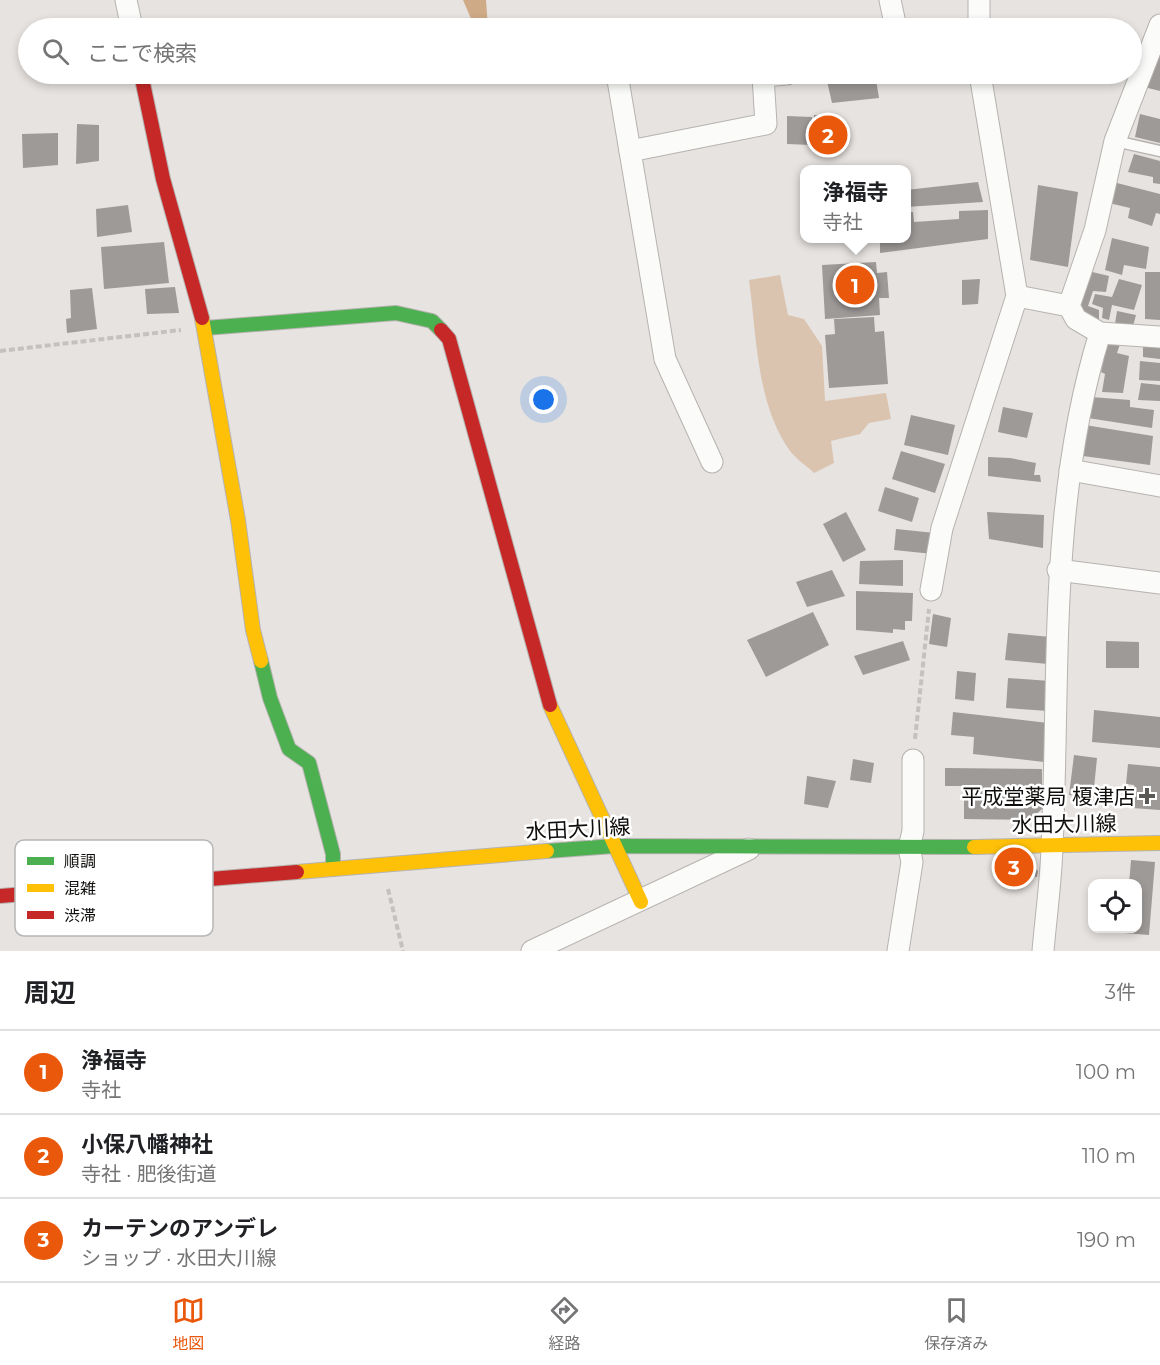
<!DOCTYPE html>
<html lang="ja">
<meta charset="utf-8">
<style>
body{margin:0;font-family:Montserrat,"Noto Sans JP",sans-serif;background:#f6f6f6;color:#202124}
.controls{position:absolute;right:18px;bottom:18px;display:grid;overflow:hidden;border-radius:12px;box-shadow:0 3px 9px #0003}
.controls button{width:54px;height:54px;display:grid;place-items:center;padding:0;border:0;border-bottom:2px solid #e0e0e0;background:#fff;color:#202124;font:30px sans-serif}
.you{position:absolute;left:544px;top:400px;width:21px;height:21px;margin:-15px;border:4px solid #fff;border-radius:50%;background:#1a73e8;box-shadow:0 0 0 9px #1a73e833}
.badge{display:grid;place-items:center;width:39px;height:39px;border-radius:50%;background:#ea580c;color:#fff;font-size:20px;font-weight:700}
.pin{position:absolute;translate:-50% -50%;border:3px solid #fff;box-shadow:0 2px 6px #0006}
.popup{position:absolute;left:800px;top:165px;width:111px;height:78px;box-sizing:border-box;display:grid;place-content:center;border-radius:12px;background:#fff;filter:drop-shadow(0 2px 4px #0005);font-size:20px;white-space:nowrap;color:#757577}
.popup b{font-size:22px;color:#202124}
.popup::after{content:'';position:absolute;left:50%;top:100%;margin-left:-12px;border:12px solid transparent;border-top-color:#fff}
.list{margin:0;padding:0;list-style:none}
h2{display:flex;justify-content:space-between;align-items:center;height:78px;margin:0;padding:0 24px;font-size:26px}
h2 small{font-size:20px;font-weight:400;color:#757577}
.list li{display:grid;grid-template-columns:39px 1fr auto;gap:18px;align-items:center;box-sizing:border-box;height:84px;padding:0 24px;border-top:2px solid #e0e0e0}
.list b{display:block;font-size:22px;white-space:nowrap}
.list p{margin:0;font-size:20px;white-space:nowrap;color:#757577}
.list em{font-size:20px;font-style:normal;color:#757577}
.icon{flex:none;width:33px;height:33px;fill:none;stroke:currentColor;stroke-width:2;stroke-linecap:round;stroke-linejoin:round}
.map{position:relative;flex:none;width:1160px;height:951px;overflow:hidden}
.search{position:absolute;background:#fff;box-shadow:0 3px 9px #0003;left:18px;right:18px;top:18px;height:66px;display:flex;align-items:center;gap:15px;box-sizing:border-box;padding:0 21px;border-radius:33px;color:#757577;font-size:22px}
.sheet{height:330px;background:#fff}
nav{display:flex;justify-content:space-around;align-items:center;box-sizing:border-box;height:84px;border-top:2px solid #e0e0e0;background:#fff;font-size:16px;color:#757577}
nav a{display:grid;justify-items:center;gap:3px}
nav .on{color:#ea580c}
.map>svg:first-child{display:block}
.green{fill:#dac4b0}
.water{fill:#cfaa86}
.building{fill:#9d9a98}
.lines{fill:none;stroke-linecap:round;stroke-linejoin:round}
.lane-casing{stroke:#b6b3b0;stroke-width:13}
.street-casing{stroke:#b6b3b0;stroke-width:23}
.fast-casing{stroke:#b6b3b0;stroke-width:16}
.slow-casing{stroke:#b6b3b0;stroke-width:16}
.jam-casing{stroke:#b6b3b0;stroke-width:16}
.path{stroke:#c4c2c1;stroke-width:4;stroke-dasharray:6 3;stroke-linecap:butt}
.lane{stroke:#fbfbfa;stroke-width:10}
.street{stroke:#fbfbfa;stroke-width:21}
.fast{stroke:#4caf50;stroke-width:14}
.slow{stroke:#ffc107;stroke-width:14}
.jam{stroke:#c62828;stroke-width:14}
.poi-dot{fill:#5b5956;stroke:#fff;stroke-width:2}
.labels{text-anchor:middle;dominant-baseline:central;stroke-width:5;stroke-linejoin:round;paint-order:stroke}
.poi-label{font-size:21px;fill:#100e0c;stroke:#fff;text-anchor:end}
.street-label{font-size:21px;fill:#100e0c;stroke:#fff}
.key{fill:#fff;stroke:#b7b7b6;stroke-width:1.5}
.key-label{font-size:16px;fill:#100e0c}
</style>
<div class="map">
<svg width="1160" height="951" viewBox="0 0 1160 951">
<rect width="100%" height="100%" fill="#e7e3e0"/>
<path class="green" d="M780,275L788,315L804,319L822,346L825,401L886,393L891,419L869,423L860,434L831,441L834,463L814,473C807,466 796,459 790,451C756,403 757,337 749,280Z"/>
<polygon class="water" points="463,0 486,0 488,28 475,28"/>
<g class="building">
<polygon points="1160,53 1160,91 1144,87"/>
<polygon points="875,74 879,98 832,103 827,81"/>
<polygon points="1140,114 1160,119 1160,143 1135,137"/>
<polygon points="814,115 839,116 839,122 844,122 843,140 838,140 838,148 813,147"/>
<polygon points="787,116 812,117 811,145 787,144"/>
<polygon points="77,124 99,125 99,161 76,164"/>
<polygon points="58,133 58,165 23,168 22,134"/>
<polygon points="1134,154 1160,161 1160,184 1153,183 1153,177 1128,172"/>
<polygon points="978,182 983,202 906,207 906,190"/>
<polygon points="1117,183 1160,194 1160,214 1156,213 1152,226 1128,218 1130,208 1109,203"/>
<polygon points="1038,185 1078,192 1068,267 1030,260"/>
<polygon points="128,205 132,232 97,237 96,209"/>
<polygon points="988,210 988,239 880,253 880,238 906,238 906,212 913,212 914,222 959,219 959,211"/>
<polygon points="1112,238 1149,247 1146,269 1124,265 1122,275 1105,270"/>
<polygon points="164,242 169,283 104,289 101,247"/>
<polygon points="876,262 877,273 887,272 889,298 879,298 880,315 825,319 822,265"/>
<polygon points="1088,271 1109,276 1106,292 1093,291 1088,306 1099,310 1099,320 1091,318 1075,304"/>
<polygon points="1145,272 1160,272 1160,320 1145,319"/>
<polygon points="980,279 978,304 962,305 962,280"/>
<polygon points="1119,279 1142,285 1134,310 1112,305 1109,320 1102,318 1103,308 1092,304 1095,294 1112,297"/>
<polygon points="175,287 179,313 147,314 145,289"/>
<polygon points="92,288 97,329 67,333 66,319 71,318 70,290"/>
<polygon points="1117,311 1136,315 1133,326 1115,324"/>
<polygon points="874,317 875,332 884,331 888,384 829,388 825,335 835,334 834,319"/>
<polygon points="1108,339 1121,341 1117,353 1129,356 1123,393 1102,392 1105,374 1101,372"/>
<polygon points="1143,343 1160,345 1160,359 1143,357"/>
<polygon points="1140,361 1160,363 1160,381 1139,380"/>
<polygon points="1141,383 1160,385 1160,401 1138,400"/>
<polygon points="1091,397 1130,400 1130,407 1154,410 1152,428 1088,418"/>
<polygon points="1003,407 1033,413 1027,438 998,432"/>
<polygon points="911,415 955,425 948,455 904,445"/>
<polygon points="1085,425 1153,436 1150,465 1083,456"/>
<polygon points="901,451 945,464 935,493 892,479"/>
<polygon points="988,457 1010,458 1036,463 1034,475 1040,475 1041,482 988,476"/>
<polygon points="885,487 919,498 912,522 878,511"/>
<polygon points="846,512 866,550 843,562 823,524"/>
<polygon points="987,512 1044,515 1043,548 989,539"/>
<polygon points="896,529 935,533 933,554 894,550"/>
<polygon points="903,560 903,586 859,584 860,561"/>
<polygon points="832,570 845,596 807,607 796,582"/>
<polygon points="856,591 913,593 912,621 905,621 905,630 893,629 893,633 856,630"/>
<polygon points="813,612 829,645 766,677 747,640"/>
<polygon points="933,614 951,618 947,647 929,644"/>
<polygon points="1008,633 1051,637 1048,664 1005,660"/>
<polygon points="903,641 910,660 863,675 854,656"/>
<polygon points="1106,641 1139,642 1139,668 1106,668"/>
<polygon points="957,671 976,673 974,701 955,699"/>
<polygon points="1008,678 1050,681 1048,711 1006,708"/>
<polygon points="1094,710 1160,717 1160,748 1092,742"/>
<polygon points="953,712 1048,723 1044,762 973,754 974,737 951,735"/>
<polygon points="1074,755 1097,758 1093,798 1069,795"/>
<polygon points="853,759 874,763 871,783 850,780"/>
<polygon points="1128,764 1160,767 1160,810 1132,808 1134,785 1126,784"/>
<polygon points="945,768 1042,769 1042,809 1030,820 964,819 964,786 945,786"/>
<polygon points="807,776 836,781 828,808 804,804"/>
<polygon points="1131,860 1155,862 1149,935 1124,933 1125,928 1138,928 1138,884 1129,884"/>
<polygon points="994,863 1030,864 1038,871 1037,877 994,872"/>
</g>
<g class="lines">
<defs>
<polyline id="lane" points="1115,141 1160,151"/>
<g id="street">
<polyline points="126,0 132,28"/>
<polyline points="890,0 896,28"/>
<polyline points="1160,25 1115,141 1095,230 1069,306 1076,319 1100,333 1160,337"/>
<polyline points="979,28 979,0"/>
<polyline points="617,74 665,359 712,462"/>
<polyline points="630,151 766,124 763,76 787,74"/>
<polyline points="1017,296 1069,306"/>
<polyline points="1070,470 1160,486"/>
<polyline points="1058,570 1160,583"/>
<polyline points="931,590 942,528 1017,296 980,74"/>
<polyline points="532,951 749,849"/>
<polyline points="898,951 912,862 909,848 913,831 913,760"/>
<path d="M1043,951C1046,916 1051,881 1052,847C1060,673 1048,501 1100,333"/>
</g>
<g id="fast">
<polyline points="205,328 396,313 432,321 441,330"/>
<polyline points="261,661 270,698 289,749 309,763 333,854 333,869"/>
<polyline points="547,851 614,846 974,847"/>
</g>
<g id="slow">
<polyline points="202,318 238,520 253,630 261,661"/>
<polyline points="550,705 641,902"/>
<polyline points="974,847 1160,843"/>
<polyline points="297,872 547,851"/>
</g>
<g id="jam">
<polyline points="141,74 163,179 202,318"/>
<polyline points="441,330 449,339 550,705"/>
<polyline points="0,896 297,872"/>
</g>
</defs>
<use href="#lane" class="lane-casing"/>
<use href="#street" class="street-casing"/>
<use href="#fast" class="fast-casing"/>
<use href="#slow" class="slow-casing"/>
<use href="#jam" class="jam-casing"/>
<g class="path">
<polyline points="0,351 181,330"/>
<polyline points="915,739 929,609"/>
<polyline points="388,889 403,951"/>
</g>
<use href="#lane" class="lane"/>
<use href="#street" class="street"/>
<use href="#fast" class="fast"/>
<use href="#slow" class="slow"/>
<use href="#jam" class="jam"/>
</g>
<path class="poi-dot" d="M1144 787h6v6h6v6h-6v6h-6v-6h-6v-6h6z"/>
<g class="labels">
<g class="poi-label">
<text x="1135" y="796">平成堂薬局 榎津店</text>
</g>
<g class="street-label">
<text transform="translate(1064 824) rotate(-1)">水田大川線</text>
<text transform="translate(578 829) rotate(-3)">水田大川線</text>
</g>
</g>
<rect x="15" y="840" width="198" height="96" rx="9" class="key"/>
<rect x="27" y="857" width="27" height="8" fill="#4caf50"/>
<rect x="27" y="884" width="27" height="8" fill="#ffc107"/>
<rect x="27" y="911" width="27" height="8" fill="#c62828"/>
<g class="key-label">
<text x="64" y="867">順調</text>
<text x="64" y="894">混雑</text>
<text x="64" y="921">渋滞</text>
</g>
</svg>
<div class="controls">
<button><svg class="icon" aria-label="locate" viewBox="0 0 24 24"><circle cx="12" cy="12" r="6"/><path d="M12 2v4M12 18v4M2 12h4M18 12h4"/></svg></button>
</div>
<div class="you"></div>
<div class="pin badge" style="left:855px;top:285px">1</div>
<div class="popup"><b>浄福寺</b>寺社</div>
<div class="pin badge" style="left:828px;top:135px">2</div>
<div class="pin badge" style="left:1014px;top:867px">3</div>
<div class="search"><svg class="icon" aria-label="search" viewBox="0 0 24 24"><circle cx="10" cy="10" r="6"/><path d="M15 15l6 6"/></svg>ここで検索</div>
</div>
<section class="sheet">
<h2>周辺<small>3件</small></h2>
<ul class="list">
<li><span class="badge">1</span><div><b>浄福寺</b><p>寺社</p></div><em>100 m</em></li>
<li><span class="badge">2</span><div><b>小保八幡神社</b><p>寺社 · 肥後街道</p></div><em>110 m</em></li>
<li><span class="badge">3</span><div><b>カーテンのアンデレ</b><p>ショップ · 水田大川線</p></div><em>190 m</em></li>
</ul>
</section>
<nav>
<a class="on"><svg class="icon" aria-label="map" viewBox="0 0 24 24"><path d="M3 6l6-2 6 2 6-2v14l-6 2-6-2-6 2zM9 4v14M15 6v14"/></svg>地図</a>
<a><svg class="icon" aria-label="directions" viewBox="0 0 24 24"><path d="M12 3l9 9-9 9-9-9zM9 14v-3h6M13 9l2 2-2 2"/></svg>経路</a>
<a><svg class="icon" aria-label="saved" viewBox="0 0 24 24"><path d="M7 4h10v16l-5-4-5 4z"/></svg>保存済み</a>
</nav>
